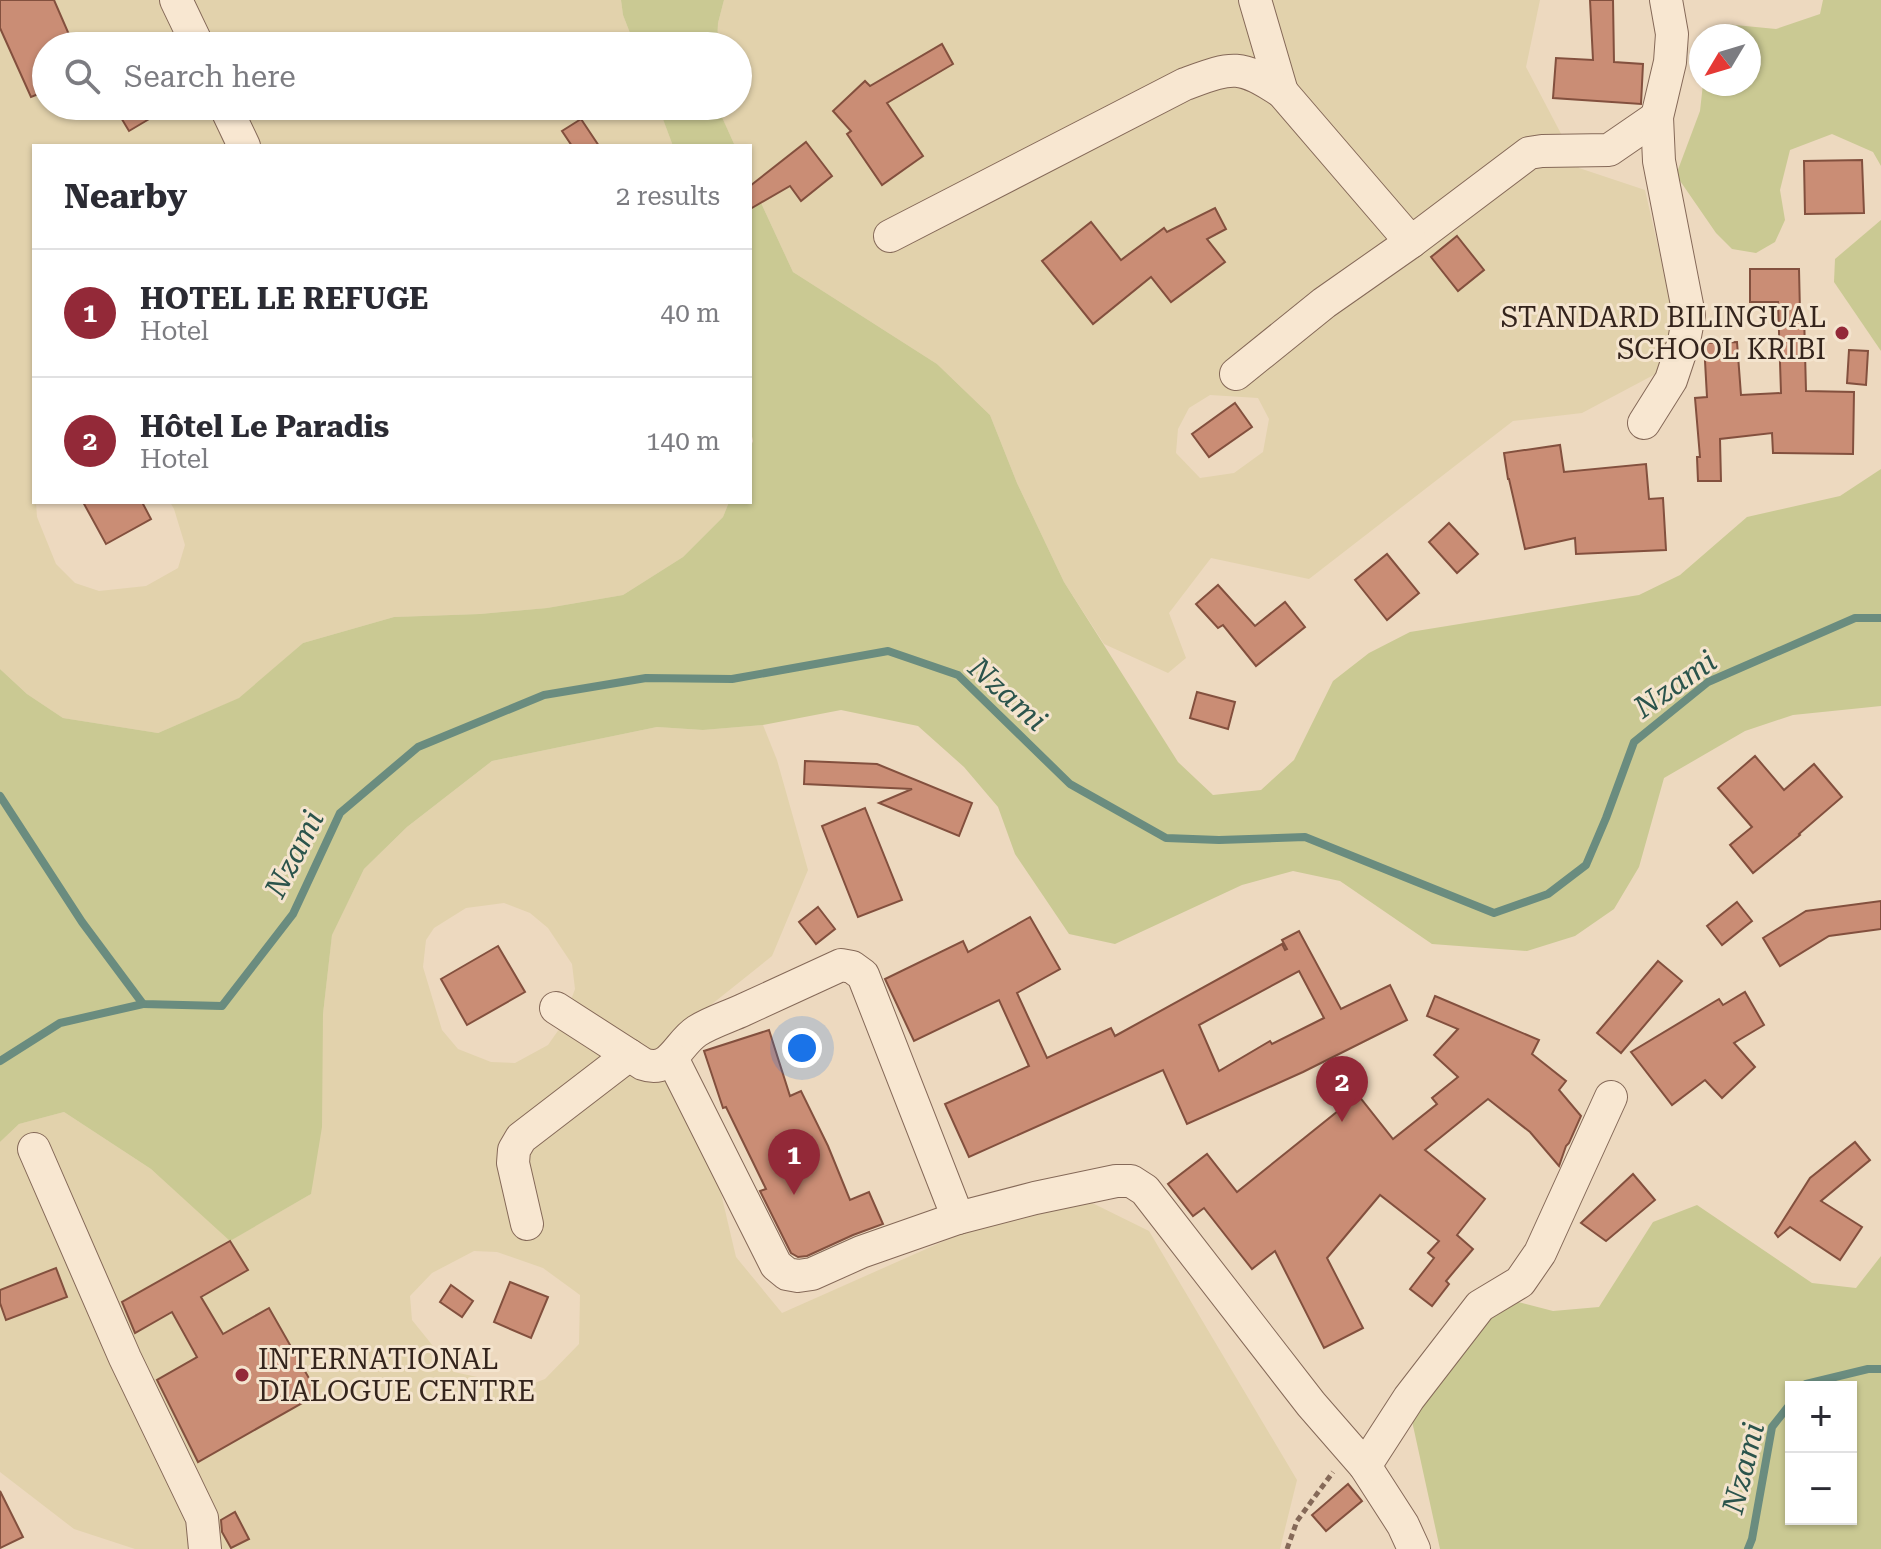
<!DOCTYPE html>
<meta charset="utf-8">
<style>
body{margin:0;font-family:"Roboto Serif",serif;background:#f7f7f7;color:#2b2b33}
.controls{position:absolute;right:24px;bottom:24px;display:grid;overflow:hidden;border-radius:0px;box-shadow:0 2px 6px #0004}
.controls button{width:72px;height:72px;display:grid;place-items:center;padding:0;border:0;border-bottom:2px solid #e1e1e2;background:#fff;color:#2b2b33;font:40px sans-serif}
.compass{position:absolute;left:1689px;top:24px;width:72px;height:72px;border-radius:50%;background:#fff;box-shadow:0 2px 6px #0004;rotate:232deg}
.you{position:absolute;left:802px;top:1048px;width:28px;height:28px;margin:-20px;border:6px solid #fff;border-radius:50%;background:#1a73e8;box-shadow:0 0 0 12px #1a73e833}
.badge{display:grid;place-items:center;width:52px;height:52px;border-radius:50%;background:#932938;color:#fff;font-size:26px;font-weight:700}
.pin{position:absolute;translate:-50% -66px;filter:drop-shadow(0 2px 4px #0008)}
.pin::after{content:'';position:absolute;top:42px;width:28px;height:24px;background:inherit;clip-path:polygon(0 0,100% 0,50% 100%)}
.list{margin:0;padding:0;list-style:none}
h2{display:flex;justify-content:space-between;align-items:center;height:104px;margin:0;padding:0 32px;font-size:34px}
h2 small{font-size:26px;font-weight:400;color:#7c7c81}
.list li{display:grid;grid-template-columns:52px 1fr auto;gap:24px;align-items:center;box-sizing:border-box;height:128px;padding:0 32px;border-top:2px solid #e1e1e2}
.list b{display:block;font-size:30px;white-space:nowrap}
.list p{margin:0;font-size:26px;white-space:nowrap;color:#7c7c81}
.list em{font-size:26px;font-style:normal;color:#7c7c81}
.icon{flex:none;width:44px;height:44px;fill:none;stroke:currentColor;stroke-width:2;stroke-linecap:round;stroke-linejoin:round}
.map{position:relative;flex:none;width:1881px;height:1549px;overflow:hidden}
.search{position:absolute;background:#fff;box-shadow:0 2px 6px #0004;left:32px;top:32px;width:720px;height:88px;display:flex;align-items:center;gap:20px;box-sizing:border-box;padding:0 28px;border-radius:44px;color:#7c7c81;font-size:30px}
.panel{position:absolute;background:#fff;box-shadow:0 2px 6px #0004;left:32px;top:144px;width:720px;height:360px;border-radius:0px}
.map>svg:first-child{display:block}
.farmland{fill:#e2d2ac;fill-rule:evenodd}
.green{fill:#cac993;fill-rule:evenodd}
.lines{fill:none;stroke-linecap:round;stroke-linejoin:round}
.stream{stroke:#6a8c7f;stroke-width:8}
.building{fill:#ca8d75;stroke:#83503e;stroke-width:2;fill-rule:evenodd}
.minor-casing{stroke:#856958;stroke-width:34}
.path{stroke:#856958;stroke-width:5;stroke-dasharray:6 4;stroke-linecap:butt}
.minor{stroke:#f8e7d1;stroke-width:32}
.poi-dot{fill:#932938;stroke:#f4e4ce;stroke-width:3}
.labels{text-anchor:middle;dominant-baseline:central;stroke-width:6;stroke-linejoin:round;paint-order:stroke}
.poi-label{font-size:28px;fill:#34241c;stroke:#f4e4ce;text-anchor:end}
.water-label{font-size:30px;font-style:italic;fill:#2b544c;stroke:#f4e4ce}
</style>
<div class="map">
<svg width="1881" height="1549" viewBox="0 0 1881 1549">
<rect width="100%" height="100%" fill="#edd9bf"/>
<g class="farmland">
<polygon points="0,0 621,0 623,15 635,46 46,46 46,106 658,106 673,146 34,146 34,502 36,502 37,517 56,564 75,583 99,591 146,586 178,568 185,545 174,509 170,502 729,502 723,517 683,557 623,595 547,608 480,614 394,617 303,643 240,698 158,733 63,718 27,694 0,669"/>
<path d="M724,0H1540L1526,67L1579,168L1645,190L1676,325L1663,370L1582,413L1513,421L1309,579L1211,558L1169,613L1186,658L1168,673L1104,644L1064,582L1017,483L990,415L937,364L793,272L750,179V146H735L717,106H738V46H717L718,23ZM1210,395L1258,398L1269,419L1263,452L1234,473L1200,478L1176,453L1178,429L1189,408Z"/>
<path d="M763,725L777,760L808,870L772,956L682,1028L736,1257L782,1313L1014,1210L1084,1199L1149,1231L1297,1480L1280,1549H135L74,1529L0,1472V1142L19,1124L64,1112L151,1169L231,1240L311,1194L323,1014L332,934L364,869L407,827L492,761L657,727L703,730ZM504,903L530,913L548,928L572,964L575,989L562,1025L548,1045L515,1063L491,1062L458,1049L442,1030L423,967L426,940L434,928L466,908ZM474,1251L497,1252L543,1268L580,1295L579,1344L545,1379L524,1387L454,1372L412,1320L410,1296L432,1273Z"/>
</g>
<g class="green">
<polygon points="621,0 724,0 718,23 717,46 635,46 623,15"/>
<polygon points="1823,0 1881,0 1881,166 1873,152 1832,134 1790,150 1780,190 1785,220 1775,242 1756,253 1732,249 1716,233 1676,175 1700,111 1703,84 1749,84 1749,36 1713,36 1725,24 1776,29 1820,14"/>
<polygon points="658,106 717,106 735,146 673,146"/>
<polygon points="750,179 793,272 937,364 990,415 1017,483 1064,582 1178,762 1213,795 1261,790 1294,760 1333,681 1369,653 1410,632 1639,595 1680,575 1747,517 1840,496 1881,469 1881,706 1793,715 1745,731 1664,778 1639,867 1614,909 1575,936 1527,951 1432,944 1340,881 1293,871 1242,885 1115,944 1069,934 1015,854 998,807 964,767 918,726 841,710 763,725 703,730 657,727 492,761 407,827 364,869 332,935 323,1014 322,1127 311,1194 230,1241 151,1169 64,1112 19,1124 0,1142 0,669 27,694 63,718 158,733 239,698 303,643 394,617 480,614 547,608 623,595 683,557 723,517 729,502 750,502 750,449 753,441 750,427"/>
<polygon points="1881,220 1881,351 1834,282 1835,259"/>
<path d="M1697,1205L1812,1283L1856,1288L1881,1256V1549H1440L1412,1421L1440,1380L1506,1299L1553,1311L1599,1307L1653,1222ZM1791,1387H1851V1519H1791Z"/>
</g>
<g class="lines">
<g class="stream">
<polyline points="0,796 82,922 143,1004 222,1006 293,914 340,813 418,747 544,695 646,678 732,679 888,651 958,675 1070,784 1166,838 1219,840 1305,837 1494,913 1548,894 1586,865 1606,818 1634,742 1708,682 1855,618 1881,618"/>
<polyline points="0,1061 60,1023 143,1004"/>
<polyline points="1804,1387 1806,1384 1868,1369 1881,1369"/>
<polyline points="1748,1549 1752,1539 1772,1427 1791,1403"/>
</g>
</g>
<g class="building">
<polygon points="0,0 54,0 74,46 46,46 46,91 31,97 0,28"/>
<polygon points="1590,0 1613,0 1614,62 1643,64 1641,104 1553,98 1556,58 1593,60"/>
<polygon points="942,44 953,64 887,103 923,156 882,185 847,134 851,131 833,111 865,81 870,86"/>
<polygon points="114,106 171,106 129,131"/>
<polygon points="581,119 599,146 572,146 562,131"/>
<polygon points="806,142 832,176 801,201 790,186 750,209 750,186"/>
<polygon points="1862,160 1864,213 1805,214 1804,161"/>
<polygon points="1215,208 1226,229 1207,239 1225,262 1171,302 1151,277 1093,324 1042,261 1091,222 1121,260 1164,228 1167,232"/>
<polygon points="1457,236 1484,270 1458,291 1431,257"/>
<polygon points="1750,269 1799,269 1800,313 1804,313 1806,391 1854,392 1853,454 1773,453 1772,433 1720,439 1721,481 1698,481 1697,457 1700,457 1695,398 1707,397 1704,343 1737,342 1741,395 1781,393 1778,302 1750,302"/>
<polygon points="1849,350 1868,351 1866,385 1847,383"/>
<polygon points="1235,403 1252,427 1209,457 1192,434"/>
<polygon points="1560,445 1564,472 1646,464 1649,499 1663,498 1666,550 1576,554 1575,538 1525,549 1509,479 1508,479 1504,453"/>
<polygon points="83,502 142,502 151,519 106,544"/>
<polygon points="1449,523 1478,554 1457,573 1429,542"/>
<polygon points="1387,554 1419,593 1387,620 1355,580"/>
<polygon points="1218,585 1255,626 1285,602 1305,627 1256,666 1223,625 1218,628 1196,604"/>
<polygon points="1197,692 1235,702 1228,729 1190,718"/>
<polygon points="1755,756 1784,790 1814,764 1842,797 1799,834 1800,835 1753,873 1730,845 1752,827 1718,788"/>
<polygon points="805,761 877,764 972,803 959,836 879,803 912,789 804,784"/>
<polygon points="865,808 902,900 858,917 822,826"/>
<polygon points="1881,901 1881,929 1829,936 1780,966 1763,938 1806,911"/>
<polygon points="1737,902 1752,921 1722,945 1707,926"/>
<polygon points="818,907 835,929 816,944 799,922"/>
<path d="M1030,917L1060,969L1017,993L1047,1058L1111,1028L1115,1036L1282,944L1285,950L1287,949L1282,940L1299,931L1341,1009L1390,985L1407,1020L1303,1072L1187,1124L1163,1070L969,1157L945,1104L1029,1066L999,1000L914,1041L885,979L963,941L968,952ZM1299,971L1324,1018L1272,1044L1270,1041L1219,1071L1199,1025Z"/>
<polygon points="498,946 525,992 467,1025 441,979"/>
<polygon points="1658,961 1682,981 1621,1053 1597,1033"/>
<polygon points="1745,992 1764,1025 1734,1043 1755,1067 1722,1098 1705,1080 1672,1105 1631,1052 1719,999 1723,1005"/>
<polygon points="1435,996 1539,1040 1532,1054 1566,1081 1559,1090 1581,1116 1569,1143 1566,1146 1559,1166 1530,1132 1488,1099 1425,1150 1485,1199 1457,1235 1473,1249 1446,1281 1449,1284 1432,1306 1410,1289 1434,1258 1428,1253 1439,1241 1380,1195 1327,1258 1363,1328 1324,1348 1275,1251 1252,1269 1204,1208 1193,1216 1168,1184 1207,1154 1237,1192 1358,1095 1393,1139 1437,1104 1432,1098 1458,1077 1434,1055 1458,1029 1427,1016"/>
<polygon points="769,1030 790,1096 801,1091 828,1146 850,1200 869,1192 883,1224 853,1235 807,1256 798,1257 791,1253 760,1191 766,1189 726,1107 723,1108 704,1051"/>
<polygon points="1855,1142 1870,1160 1821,1201 1862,1227 1840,1260 1790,1227 1778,1237 1775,1233 1810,1178"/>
<polygon points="1633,1174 1655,1200 1606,1241 1581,1223"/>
<polygon points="230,1241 248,1270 201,1297 223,1334 269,1308 318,1394 198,1462 157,1380 197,1357 172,1312 135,1333 122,1302"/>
<polygon points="56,1268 67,1297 6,1320 0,1303 0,1290"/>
<polygon points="510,1282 548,1297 531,1338 494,1322"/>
<polygon points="451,1285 473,1301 462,1317 440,1302"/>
<polygon points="1348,1484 1362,1501 1326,1531 1312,1515"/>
<polygon points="0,1491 23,1537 0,1548"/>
<polygon points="235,1512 249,1539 231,1548 222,1532 221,1520"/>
</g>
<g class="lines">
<defs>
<g id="minor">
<polyline points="176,0 198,46"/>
<polyline points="1255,0 1282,92"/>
<polyline points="225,106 244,146"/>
<path d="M890,236L1185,84C1232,67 1239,63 1282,92L1411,242L1529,153L1542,151L1609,150L1657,117"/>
<polyline points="1236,374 1324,303 1411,242"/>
<polyline points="1644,423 1671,380 1684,341 1689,315 1659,161 1657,117 1670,62 1672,34 1666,0"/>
<path d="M556,1008L643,1064C671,1074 677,1044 697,1031C711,1022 728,1017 743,1010C776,995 808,980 841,965L852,967L863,975L958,1218L1035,1198L1116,1181H1131L1145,1190L1311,1404L1365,1466L1403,1525L1414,1549"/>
<polyline points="672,1058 776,1265 787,1274 798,1276 812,1274 861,1252 958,1218"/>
<polyline points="34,1149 125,1358 202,1518 205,1549"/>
<polyline points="527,1224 513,1163 514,1150 521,1138 629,1055"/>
<polyline points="1365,1466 1409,1398 1480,1306 1520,1282 1540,1253 1611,1097"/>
</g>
</defs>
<use href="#minor" class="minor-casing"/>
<polyline class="path" points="1287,1549 1297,1521 1333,1472"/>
<use href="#minor" class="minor"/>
</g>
<g class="poi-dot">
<circle cx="1842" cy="333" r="8"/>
<circle cx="242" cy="1375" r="8"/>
</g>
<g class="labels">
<g class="poi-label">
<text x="1826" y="317">STANDARD BILINGUAL<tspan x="1826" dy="32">SCHOOL KRIBI</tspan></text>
<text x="258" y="1359" text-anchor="start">INTERNATIONAL<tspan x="258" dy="32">DIALOGUE CENTRE</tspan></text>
</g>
<g class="water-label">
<text transform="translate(1675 684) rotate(-35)">Nzami</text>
<text transform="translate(1008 694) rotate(42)">Nzami</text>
<text transform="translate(294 854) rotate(-63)">Nzami</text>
<text transform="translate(1743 1468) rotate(-76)">Nzami</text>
</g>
</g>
</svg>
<div class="controls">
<button>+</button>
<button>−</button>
</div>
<svg class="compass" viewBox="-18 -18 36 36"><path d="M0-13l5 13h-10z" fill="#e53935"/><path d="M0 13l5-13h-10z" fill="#7c7c81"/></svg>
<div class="you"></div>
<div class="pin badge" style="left:794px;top:1195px">1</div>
<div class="pin badge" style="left:1342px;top:1122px">2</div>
<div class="search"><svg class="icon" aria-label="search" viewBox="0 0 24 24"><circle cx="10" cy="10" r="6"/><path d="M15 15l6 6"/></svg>Search here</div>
<section class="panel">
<h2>Nearby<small>2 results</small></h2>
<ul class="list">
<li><span class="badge">1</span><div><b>HOTEL LE REFUGE</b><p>Hotel</p></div><em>40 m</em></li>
<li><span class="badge">2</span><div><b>Hôtel Le Paradis</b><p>Hotel</p></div><em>140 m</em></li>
</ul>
</section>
</div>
